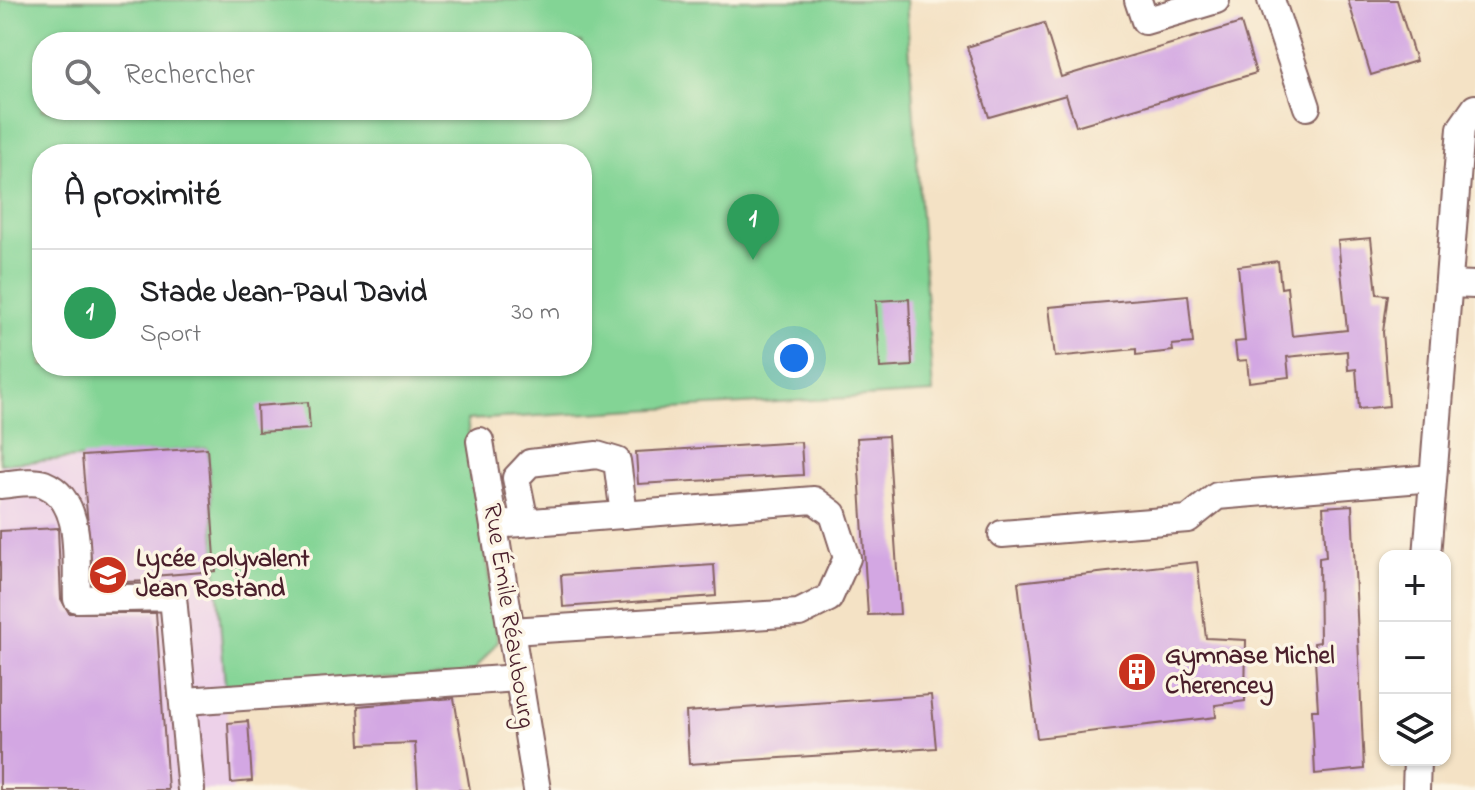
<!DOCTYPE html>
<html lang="fr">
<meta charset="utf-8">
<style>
body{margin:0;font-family:"Indie Flower",sans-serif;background:#f2f2f2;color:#202124}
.controls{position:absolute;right:24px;bottom:24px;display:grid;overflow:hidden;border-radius:16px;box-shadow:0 2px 6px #0004}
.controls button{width:72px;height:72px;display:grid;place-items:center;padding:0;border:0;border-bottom:2px solid #e0e0e0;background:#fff;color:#202124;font:40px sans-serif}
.you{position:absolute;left:794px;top:358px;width:28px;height:28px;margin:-20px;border:6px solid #fff;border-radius:50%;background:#1a73e8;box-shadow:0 0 0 12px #1a73e833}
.badge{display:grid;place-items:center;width:52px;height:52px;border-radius:50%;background:#c8321e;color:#fff;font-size:26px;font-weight:700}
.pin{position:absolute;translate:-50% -66px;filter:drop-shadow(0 2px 4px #0008)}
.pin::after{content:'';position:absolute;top:42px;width:28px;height:24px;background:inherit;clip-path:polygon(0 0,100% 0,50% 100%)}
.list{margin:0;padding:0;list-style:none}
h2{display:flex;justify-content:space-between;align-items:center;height:104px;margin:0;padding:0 32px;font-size:34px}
h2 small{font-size:26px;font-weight:400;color:#757577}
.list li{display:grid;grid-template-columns:52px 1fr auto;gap:24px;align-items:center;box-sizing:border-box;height:128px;padding:0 32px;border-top:2px solid #e0e0e0}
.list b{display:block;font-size:30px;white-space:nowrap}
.list p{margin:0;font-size:26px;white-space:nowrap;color:#757577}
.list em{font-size:26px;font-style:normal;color:#757577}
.icon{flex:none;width:44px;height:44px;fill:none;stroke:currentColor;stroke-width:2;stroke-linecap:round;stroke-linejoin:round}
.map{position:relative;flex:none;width:1475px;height:790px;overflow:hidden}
.search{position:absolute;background:#fff;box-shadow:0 2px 6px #0004;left:32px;top:32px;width:560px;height:88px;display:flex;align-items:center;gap:20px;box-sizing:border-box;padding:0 28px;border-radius:32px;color:#757577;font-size:30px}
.panel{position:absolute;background:#fff;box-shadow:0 2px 6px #0004;left:32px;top:144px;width:560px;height:232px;border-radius:32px}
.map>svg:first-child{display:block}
.built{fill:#edd1e9}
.green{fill:#83d495;stroke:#667a60;stroke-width:2;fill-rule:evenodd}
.building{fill:#d3a7e3}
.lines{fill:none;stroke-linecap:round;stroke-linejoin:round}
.minor-casing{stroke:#866361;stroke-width:30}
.minor{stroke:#fff;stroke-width:26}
.labels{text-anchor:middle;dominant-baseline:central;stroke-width:7;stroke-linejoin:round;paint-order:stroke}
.poi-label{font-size:26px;font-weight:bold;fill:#4a1f2b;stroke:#fcf5e5;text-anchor:start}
.street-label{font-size:26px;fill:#4a1f2b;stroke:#fcf5e5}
</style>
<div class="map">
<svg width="1475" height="790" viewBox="0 0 1475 790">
<rect width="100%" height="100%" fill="#fcf5e5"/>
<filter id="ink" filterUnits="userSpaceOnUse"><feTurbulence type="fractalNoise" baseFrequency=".0125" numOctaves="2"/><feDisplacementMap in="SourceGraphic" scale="16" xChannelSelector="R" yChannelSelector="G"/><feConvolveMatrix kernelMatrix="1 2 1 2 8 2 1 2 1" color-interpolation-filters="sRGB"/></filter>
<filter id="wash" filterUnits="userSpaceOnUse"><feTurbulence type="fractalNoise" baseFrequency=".006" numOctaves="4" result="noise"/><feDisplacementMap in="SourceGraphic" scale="32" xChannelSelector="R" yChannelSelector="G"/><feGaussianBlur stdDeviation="1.8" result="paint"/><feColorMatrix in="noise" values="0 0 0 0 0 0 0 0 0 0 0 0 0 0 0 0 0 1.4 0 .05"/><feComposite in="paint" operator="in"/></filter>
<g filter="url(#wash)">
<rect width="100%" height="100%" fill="#f4e2c5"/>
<polygon class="built" points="207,448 233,790 0,790 0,464"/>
<path class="green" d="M0,0H906L933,393L467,420L498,641L471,675L225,686L207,448L0,464ZM42,42H582V110H42ZM42,154H582V366H42Z"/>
<g id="blocks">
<g class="building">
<polygon points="1348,0 1397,0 1416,61 1371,75"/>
<polygon points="1044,23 1061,77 1241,23 1256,73 1076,126 1066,95 989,117 967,47"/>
<polygon points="1371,238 1377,294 1388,295 1383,332 1389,406 1359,409 1356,369 1348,370 1347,351 1287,357 1289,377 1249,382 1247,360 1237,361 1235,342 1245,341 1238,266 1278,261 1281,288 1287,287 1292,336 1347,330 1338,241"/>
<polygon points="1188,295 1193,343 1172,345 1173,351 1136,355 1136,349 1055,357 1049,307"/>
<polygon points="909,299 912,366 880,368 876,301"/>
<polygon points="308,402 310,429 258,432 257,406"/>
<polygon points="888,436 900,614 868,615 857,438"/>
<polygon points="801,442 803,475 638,484 636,452"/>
<polygon points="207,448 216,571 153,576 153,581 93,583 82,456"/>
<polygon points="1352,505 1364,769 1315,774 1312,710 1318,710 1314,643 1320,642 1319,558 1326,557 1323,507"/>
<polygon points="58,528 61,599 69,613 156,613 168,790 0,790 0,531"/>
<polygon points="1197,562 1206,638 1246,640 1245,701 1215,705 1216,717 1037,738 1018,582"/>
<polygon points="714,565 716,596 563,607 561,575"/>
<polygon points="931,695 936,748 689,764 686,712"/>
<polygon points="454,698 470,790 418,790 415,743 360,745 358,706"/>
<polygon points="248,721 252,781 231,783 228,723"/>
</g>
</g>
</g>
<g filter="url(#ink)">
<use href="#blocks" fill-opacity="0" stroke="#866361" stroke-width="2"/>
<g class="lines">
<defs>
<g id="minor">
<polyline points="1138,0 1145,21 1216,0"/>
<polyline points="1271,0 1307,107"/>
<polyline points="1449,284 1475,285"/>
<polyline points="480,441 537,790"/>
<path d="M0,485C13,484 33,480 44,484C85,501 75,562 77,599L173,597L191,790"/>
<polyline points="525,522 516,478 530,463 597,455 617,461 624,515"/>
<polyline points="494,525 814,500 833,514 847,558 829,598 799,613 511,631"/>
<polyline points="1002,534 1188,519 1217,496 1433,478"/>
<polyline points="1427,556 1461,128 1475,108"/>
<polyline points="185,701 518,678"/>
<polyline points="1416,790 1417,760"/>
</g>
</defs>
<use href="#minor" class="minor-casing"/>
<use href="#minor" class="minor"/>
</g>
</g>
<defs>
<symbol id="school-disc" viewBox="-11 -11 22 22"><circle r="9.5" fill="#c8321e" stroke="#fcf5e5"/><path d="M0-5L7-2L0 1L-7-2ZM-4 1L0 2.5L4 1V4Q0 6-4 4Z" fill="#fff"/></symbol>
<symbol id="building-disc" viewBox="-11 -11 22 22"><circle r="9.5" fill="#c8321e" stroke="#fcf5e5"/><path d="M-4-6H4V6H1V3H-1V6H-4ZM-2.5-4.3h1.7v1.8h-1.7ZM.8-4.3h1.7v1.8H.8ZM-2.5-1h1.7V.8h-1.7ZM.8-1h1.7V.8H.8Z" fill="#fff"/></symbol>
</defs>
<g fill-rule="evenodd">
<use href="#school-disc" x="86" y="553" width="44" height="44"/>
<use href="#building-disc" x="1115" y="650" width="44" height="44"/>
</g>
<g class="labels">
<g class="poi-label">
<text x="136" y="560">Lycée polyvalent<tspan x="136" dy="30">Jean Rostand</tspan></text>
<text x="1165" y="657">Gymnase Michel<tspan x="1165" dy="30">Cherencey</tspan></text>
</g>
<g class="street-label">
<text transform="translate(508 616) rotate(81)">Rue Émile Réaubourg</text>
</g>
</g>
</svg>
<div class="controls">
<button>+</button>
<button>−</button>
<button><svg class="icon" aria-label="layers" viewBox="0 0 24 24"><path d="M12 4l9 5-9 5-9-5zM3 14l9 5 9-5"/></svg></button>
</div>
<div class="you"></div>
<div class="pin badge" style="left:753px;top:260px;background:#2e9e5b">1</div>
<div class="search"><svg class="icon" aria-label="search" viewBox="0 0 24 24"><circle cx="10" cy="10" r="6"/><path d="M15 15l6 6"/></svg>Rechercher</div>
<section class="panel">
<h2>À proximité<small></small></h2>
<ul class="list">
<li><span class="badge" style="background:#2e9e5b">1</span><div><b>Stade Jean-Paul David</b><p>Sport</p></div><em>30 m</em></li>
</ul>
</section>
</div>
